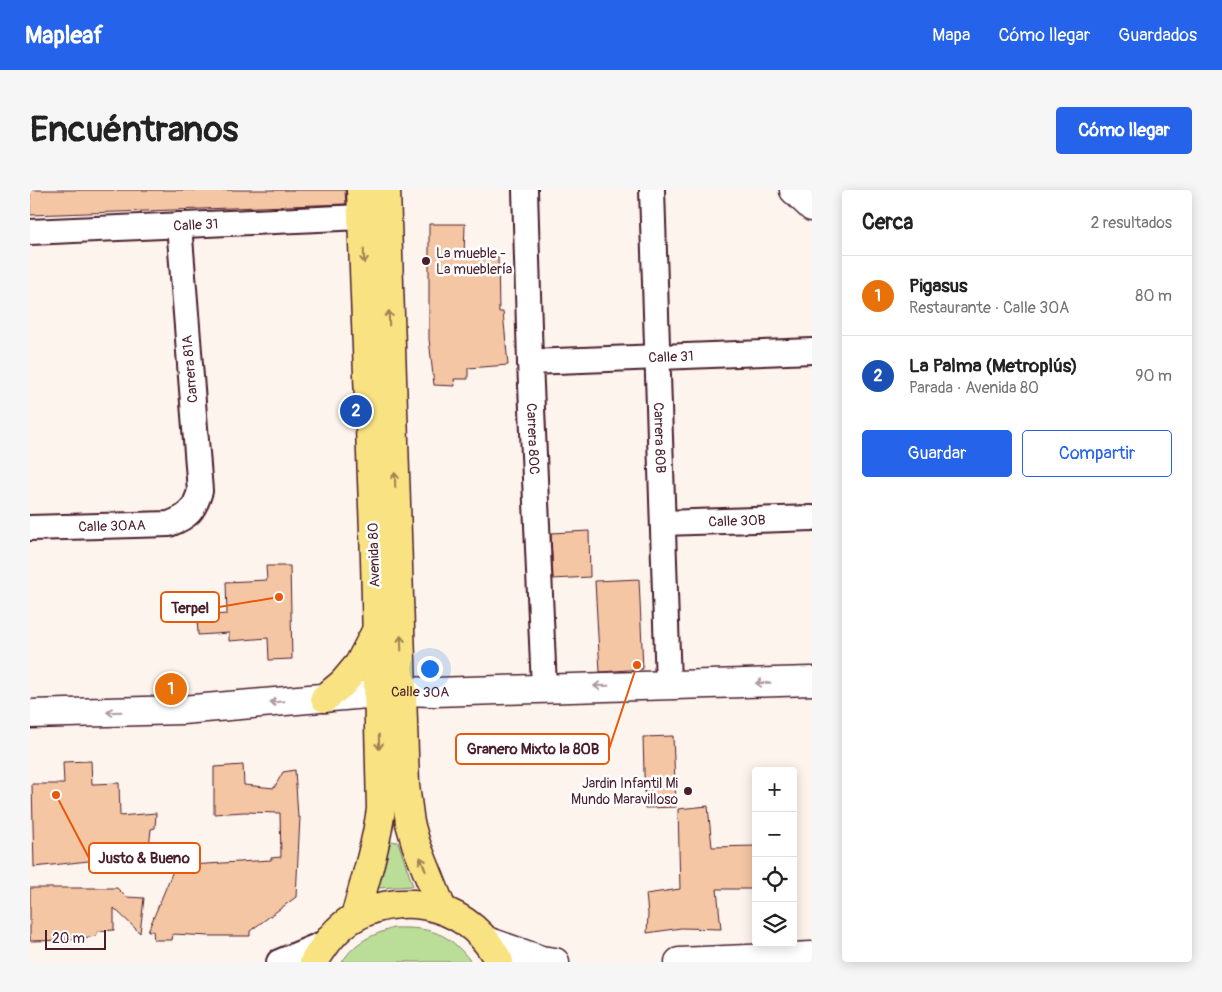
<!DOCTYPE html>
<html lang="es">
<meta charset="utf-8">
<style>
body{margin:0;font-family:Pangolin,sans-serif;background:#f6f6f6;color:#222}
.controls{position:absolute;right:15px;bottom:15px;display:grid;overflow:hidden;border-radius:5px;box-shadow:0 2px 12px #0003}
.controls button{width:45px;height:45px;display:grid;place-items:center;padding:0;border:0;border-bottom:1px solid #e0e0e0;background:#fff;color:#222;font:25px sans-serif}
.scale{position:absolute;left:15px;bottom:12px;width:61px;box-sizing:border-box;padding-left:5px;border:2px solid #4a1f2b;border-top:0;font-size:14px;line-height:18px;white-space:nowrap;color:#4a1f2b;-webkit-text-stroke:4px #fff;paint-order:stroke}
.you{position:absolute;left:399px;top:478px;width:18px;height:18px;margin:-12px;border:4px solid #fff;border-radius:50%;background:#1a73e8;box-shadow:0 0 0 8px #1a73e833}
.badge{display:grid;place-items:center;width:32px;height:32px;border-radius:50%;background:#2563eb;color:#fff;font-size:16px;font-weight:700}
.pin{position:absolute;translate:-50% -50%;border:2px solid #fff;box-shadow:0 1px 5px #0006}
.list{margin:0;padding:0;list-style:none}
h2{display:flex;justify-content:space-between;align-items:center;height:65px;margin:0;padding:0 20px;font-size:21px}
h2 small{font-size:16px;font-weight:400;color:#767676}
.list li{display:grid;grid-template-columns:32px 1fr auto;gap:15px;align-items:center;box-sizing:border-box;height:80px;padding:0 20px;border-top:1px solid #e0e0e0}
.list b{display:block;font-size:19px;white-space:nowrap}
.list p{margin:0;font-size:16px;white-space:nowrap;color:#767676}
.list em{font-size:16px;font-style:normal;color:#767676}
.actions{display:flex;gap:10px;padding:15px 20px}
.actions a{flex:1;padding:11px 0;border:1px solid #2563eb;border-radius:5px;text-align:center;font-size:18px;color:#2563eb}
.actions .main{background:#2563eb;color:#fff}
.icon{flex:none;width:28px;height:28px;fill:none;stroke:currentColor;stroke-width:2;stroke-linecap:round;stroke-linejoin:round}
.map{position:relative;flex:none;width:782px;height:772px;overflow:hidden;border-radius:5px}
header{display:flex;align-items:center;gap:30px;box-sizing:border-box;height:70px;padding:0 25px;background:#2563eb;color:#fff}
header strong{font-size:24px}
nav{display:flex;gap:28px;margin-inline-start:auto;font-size:18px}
.intro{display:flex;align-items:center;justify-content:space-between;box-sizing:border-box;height:120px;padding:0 30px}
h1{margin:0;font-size:35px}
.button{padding:12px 22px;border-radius:5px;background:#2563eb;color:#fff;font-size:18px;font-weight:700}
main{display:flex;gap:30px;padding:0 30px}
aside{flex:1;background:#fff;border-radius:5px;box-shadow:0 2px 12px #0003}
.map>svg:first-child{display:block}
.green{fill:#bade98;stroke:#827e62}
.building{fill:#f5c6a4;stroke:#4a1f2b}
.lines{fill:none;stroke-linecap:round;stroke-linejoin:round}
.street-casing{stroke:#4a1f2b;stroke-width:28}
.secondary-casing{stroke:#4a1f2b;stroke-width:31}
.primary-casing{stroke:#4a1f2b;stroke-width:31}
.street{stroke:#fff;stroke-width:24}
.secondary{stroke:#fff;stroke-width:28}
.primary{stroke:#f8e281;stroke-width:28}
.oneway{stroke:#a18056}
.oneway2{stroke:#ae9aa0}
.poi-dot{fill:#4a1f2b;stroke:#fff;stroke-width:2}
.labels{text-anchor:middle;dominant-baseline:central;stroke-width:5;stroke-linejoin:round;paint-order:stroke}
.street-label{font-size:14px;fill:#4a1f2b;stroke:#fff}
.poi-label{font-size:14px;fill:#4a1f2b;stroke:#fff;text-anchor:start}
.leader{fill:none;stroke:#e8590c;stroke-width:2}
.callout-dot{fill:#e8590c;stroke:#fff;stroke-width:2}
.callout{fill:#fff;stroke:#e8590c;stroke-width:2}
.callout-label{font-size:15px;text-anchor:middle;font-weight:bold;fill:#4a1f2b}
</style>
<header>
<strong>Mapleaf</strong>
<nav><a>Mapa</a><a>Cómo llegar</a><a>Guardados</a></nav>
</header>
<div class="intro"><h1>Encuéntranos</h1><a class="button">Cómo llegar</a></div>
<main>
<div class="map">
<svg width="782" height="772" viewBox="0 0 782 772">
<rect width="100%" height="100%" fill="#fdf4ed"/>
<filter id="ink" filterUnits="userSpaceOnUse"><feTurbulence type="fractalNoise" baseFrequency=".02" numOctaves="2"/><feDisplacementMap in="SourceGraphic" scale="10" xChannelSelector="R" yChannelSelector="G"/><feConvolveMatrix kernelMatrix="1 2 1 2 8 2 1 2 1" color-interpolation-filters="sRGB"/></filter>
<g filter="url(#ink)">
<g class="green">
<polygon points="359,651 368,652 383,696 348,698"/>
<path d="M363,738C399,737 419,742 441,772H312C326,751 340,746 363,738Z"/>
</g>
<g class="building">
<polygon points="0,0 315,0 316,14 0,25"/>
<polygon points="399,34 435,34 434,66 468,66 469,122 473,122 478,175 438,178 438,189 424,189 425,196 404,195 399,149"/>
<polygon points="559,341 560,387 523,389 521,343"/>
<polygon points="236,376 260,376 262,469 239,470 238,448 199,451 199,443 168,445 167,426 197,424 196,392 237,390"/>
<polygon points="609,389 613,479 570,482 565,391"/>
<polygon points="643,546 646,617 615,618 613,547"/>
<polygon points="61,571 62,594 89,593 90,626 126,623 125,638 121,639 118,667 95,667 4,677 2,594 34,594 33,572"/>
<polygon points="213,575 214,595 244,598 253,582 265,580 268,627 270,627 266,707 220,741 220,746 179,746 143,744 142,750 124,750 123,741 118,741 145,676 241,670 241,668 251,667 250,623 214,622 184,624 184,577"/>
<polygon points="678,616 682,657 726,656 726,699 687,699 691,739 651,738 617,743 618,724 616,704 650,699 648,619"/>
<polygon points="0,698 87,698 96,707 114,708 110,743 84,718 84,740 68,741 66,746 39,750 0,751"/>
</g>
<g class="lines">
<defs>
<g id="street">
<path id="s1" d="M495,0L500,172L514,498"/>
<path id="s2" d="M622,0L638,495"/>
<path id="s3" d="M0,42L332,27"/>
<path id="s4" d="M500,172L782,161"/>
<path id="s5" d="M633,333L782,328"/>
<path id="s6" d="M0,338L139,334C158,327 164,321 170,301L149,35"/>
<polyline points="249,772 297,752"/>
</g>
<g id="secondary">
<polyline points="764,0 782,17"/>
<path id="s7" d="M0,524L152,520L372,501L404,502L782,491"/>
<polyline points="457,751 511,770 525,772"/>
<polyline points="649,772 782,766"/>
</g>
<g id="primary">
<polyline points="356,0 375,595 380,633 386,654 412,719"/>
<polyline points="295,508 313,493 329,474 345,443"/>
<path d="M325,727C335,691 346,656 351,619L345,369L331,0"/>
<path d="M284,772C295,754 307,737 325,727C377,698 444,718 469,772"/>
</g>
</defs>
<use href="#street" class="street-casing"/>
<use href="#secondary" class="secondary-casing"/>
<use href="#primary" class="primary-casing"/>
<use href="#street" class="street"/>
<use href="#secondary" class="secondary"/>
<use href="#primary" class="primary"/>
</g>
<defs><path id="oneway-shaft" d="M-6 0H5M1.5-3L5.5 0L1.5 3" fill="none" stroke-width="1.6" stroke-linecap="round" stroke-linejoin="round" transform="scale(1.25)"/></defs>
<g class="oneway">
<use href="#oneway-shaft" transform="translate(334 66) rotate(88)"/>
<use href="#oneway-shaft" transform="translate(359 128) rotate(-91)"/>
<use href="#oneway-shaft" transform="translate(365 290) rotate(-92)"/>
<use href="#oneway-shaft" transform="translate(371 453) rotate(-92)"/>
<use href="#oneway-shaft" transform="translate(349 552) rotate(89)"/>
<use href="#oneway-shaft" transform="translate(393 674) rotate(-111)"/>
</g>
<g class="oneway2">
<use href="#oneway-shaft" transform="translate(733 493) rotate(179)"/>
<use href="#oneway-shaft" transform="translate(571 496) rotate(179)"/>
<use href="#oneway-shaft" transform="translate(247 512) rotate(175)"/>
<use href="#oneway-shaft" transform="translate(84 522) rotate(178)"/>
</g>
</g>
<g class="poi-dot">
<circle cx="396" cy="71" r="5"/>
<circle cx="658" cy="601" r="5"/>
</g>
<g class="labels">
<g class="street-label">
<text stroke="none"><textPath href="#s3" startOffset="166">Calle 31</textPath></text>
<text stroke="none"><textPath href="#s4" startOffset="141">Calle 31</textPath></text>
<text transform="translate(160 179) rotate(-95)">Carrera 81A</text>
<text stroke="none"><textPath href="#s2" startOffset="248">Carrera 80B</textPath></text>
<text stroke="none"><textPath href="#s1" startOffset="249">Carrera 80C</textPath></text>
<text stroke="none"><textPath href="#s5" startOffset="74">Calle 30B</textPath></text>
<text stroke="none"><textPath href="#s6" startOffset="82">Calle 30AA</textPath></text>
<text transform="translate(344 365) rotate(-92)">Avenida 80</text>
<text stroke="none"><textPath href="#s7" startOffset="391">Calle 30A</textPath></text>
</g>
<g class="poi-label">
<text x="406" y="63">La mueble -<tspan x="406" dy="16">La mueblería</tspan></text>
<text x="648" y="593" text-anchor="end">Jardin Infantil Mi<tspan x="648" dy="16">Mundo Maravilloso</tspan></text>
</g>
</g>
<path class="leader" d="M249 407L189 417M607 475L579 559M26 605L59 668"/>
<g class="callout-dot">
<circle cx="249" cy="407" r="5"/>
<circle cx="607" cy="475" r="5"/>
<circle cx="26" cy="605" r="5"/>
</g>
<g class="callout">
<rect x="131" y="402" width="58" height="30" rx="5"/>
<rect x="426" y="544" width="153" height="30" rx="5"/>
<rect x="59" y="653" width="111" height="30" rx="5"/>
</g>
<g class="callout-label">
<text x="160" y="423">Terpel</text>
<text x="503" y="564">Granero Mixto la 80B</text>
<text x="114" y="673">Justo &amp; Bueno</text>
</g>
</svg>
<div class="controls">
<button>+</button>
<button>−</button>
<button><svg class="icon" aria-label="locate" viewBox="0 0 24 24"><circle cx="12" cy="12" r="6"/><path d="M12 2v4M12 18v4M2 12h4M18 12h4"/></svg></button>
<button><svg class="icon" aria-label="layers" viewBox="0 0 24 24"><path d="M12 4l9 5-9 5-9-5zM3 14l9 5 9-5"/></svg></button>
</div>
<div class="scale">20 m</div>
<div class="you"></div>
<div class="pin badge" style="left:141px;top:499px;background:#e8710a">1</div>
<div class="pin badge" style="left:326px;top:221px;background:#1a4fb4">2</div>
</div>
<aside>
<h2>Cerca<small>2 resultados</small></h2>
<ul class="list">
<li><span class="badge" style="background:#e8710a">1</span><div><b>Pigasus</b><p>Restaurante · Calle 30A</p></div><em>80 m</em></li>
<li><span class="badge" style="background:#1a4fb4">2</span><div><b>La Palma (Metroplús)</b><p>Parada · Avenida 80</p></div><em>90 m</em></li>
</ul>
<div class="actions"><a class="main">Guardar</a><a>Compartir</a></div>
</aside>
</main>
